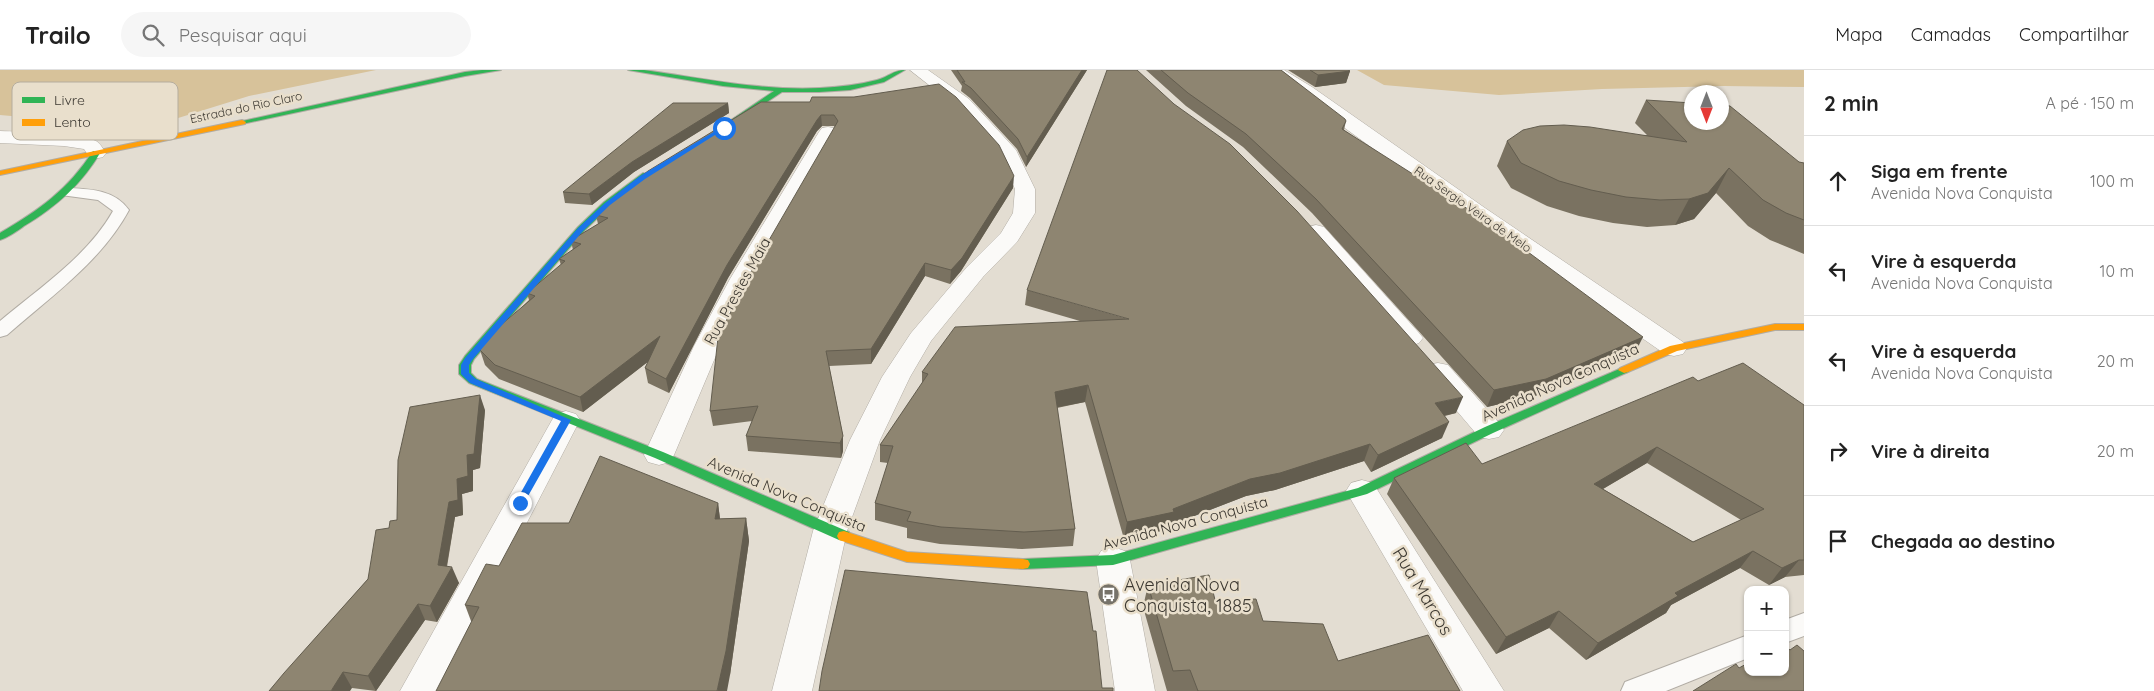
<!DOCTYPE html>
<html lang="pt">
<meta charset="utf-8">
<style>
body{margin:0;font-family:Quicksand,sans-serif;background:#f6f6f6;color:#222}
.controls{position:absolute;right:15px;bottom:15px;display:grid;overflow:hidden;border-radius:10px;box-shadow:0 1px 4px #0004}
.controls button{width:45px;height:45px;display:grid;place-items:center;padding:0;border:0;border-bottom:1px solid #e0e0e0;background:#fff;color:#222;font:25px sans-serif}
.compass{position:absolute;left:1684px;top:15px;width:45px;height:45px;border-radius:50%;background:#fff;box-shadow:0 1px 4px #0004;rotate:180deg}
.stop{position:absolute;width:15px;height:15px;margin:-11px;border:4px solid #1a73e8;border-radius:50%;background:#fff}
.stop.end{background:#1a73e8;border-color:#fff;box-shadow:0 1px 5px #0008}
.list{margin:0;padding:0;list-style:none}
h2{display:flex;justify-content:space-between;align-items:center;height:65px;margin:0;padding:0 20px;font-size:21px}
h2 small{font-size:16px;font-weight:400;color:#767676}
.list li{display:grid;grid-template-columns:32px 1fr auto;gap:15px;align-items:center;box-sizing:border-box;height:90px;padding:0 20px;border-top:1px solid #e0e0e0}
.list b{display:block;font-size:19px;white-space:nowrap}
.list p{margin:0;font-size:16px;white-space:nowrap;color:#767676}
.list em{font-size:16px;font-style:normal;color:#767676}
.icon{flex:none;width:28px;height:28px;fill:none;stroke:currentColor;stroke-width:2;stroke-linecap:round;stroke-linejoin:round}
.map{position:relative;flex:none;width:1804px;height:621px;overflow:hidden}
header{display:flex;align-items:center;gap:30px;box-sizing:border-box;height:70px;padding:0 25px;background:#fff;border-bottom:1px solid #e0e0e0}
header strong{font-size:24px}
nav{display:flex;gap:28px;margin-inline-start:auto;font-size:18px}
.search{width:350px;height:45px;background:#f6f6f6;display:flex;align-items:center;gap:12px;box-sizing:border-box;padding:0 18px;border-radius:28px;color:#767676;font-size:19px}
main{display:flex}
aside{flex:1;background:#fff}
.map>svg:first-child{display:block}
.forest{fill:#d7c29a}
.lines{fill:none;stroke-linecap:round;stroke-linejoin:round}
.lane-casing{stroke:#b1aca4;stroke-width:2}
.street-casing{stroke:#b1aca4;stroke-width:1}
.fast-casing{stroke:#b1aca4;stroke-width:2}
.slow-casing{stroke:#b1aca4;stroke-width:2}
.lane{fill:#fbfaf8;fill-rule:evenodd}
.street{fill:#fbfaf8;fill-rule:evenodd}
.fast{fill:#30b455;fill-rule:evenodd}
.slow{fill:#ff9f0a;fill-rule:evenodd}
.wall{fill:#7a7261;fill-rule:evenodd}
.shaded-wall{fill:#635d4f}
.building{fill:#8e8571;stroke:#635d4f;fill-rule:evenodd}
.route{fill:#1a73e8}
.labels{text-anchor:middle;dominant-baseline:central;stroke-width:5;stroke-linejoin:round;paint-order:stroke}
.far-street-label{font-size:12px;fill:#3c3831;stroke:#e9dfcc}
.street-label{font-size:15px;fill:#3c3831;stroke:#e9dfcc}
.near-poi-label{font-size:18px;fill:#3c3831;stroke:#e9dfcc;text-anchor:start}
.near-street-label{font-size:18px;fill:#3c3831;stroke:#e9dfcc}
.key{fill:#e9dfcc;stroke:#b5ad9e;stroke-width:1}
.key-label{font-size:14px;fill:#3c3831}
</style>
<header>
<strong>Trailo</strong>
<div class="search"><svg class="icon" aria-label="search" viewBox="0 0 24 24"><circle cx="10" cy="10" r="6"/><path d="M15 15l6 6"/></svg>Pesquisar aqui</div>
<nav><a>Mapa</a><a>Camadas</a><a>Compartilhar</a></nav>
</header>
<main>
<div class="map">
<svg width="1804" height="621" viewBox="0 0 1804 621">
<rect width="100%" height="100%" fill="#e3ddd2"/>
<g class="forest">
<polygon points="0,0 376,0 249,26 146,58 0,45"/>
<polygon points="1357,0 1804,0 1804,17 1724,16 1602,19 1499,25 1384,15"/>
</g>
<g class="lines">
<defs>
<g id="lane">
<path d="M66,118C89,119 114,119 129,140C101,192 50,227 7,265L0,267V251C39,218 87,187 113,141L98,130L61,125L59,122Z"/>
<polygon points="1804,543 1804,566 1785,573 1785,550"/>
<polygon points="1748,565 1748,588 1666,621 1621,621 1625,612"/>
</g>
<g id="street">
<polygon points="910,0 928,0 969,29 1016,80 1035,119 1035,143 1017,172 983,207 931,271 910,307 880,370 847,461 812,621 772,621 813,461 850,370 882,307 911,263 967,197 1001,163 1013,143 1015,119 1000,86 957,37"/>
<polygon points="1265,0 1284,0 1312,17 1485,138 1683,272 1687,278 1683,284 1674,286 1665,284 1469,148"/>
<polygon points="828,57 834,58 837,62 754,209 720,276 674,385 670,392 659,395 648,392 644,385 694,276 730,209 819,62 822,58"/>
<path d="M0,61C22,62 78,62 96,71C100,73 103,79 106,83L103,87C93,90 89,87 84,79L64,76L0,73Z"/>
<polygon points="1316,155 1324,157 1419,263 1423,268 1419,273 1410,276 1401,273 1308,167 1305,162 1308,157"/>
<polygon points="1438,293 1448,295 1499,353 1504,360 1499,367 1489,369 1479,367 1428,307 1424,301 1428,295"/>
<polygon points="566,341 576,344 580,350 440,621 400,621 552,350 556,344"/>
<polygon points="1362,410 1373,413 1504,621 1463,621 1346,421 1351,413"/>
<polygon points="1113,477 1125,481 1130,490 1155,621 1115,621 1096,490 1101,481"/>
</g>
<g id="fast">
<polygon points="482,0 501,0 465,6 242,54 238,52 465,2"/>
<path d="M628,0H644C702,8 761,21 820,18C839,17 858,15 877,10C888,7 894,0 905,0L884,12L850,20L819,22H782L734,54H731V50L774,21L723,16Z"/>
<path d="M93,81L100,83C81,115 56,137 24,156C17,161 9,167 0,170V163C39,140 68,120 93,81Z"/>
<polygon points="643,103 650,105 610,136 584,161 474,289 471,295 471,303 477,309 663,382 849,462 851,466 849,470 844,471 839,470 655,388 469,313 459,304 459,295 465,286 578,157 604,132"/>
<polygon points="1624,297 1630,300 1628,302 1493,363 1367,424 1113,495 1023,499 1018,498 1016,494 1018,490 1023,489 1113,485 1358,418 1485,357"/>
</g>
<g id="slow">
<polygon points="242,50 246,52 245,54 0,105 0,101"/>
<polygon points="1775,254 1804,254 1804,260 1775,260 1677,281 1628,302 1624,303 1618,300 1620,298 1670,276"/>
<polygon points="844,461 907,482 1023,489 1028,490 1030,494 1028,498 1023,499 907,492 839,470 837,466 839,462"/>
</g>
</defs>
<use href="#lane" class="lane-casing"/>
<use href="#street" class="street-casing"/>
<use href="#fast" class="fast-casing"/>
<use href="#slow" class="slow-casing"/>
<use href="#lane" class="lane"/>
<use href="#street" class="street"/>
<use href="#fast" class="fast"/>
<use href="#slow" class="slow"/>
</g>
<g class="wall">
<polygon points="951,0 1087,0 1026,97 1017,79 970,28 961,21 962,16"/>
<polygon points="1146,0 1281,0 1346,51 1344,60 1635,283 1538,325 1487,337 1312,143 1243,77 1186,36"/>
<polygon points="1288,0 1348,0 1350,1 1346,13 1315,17"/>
<polygon points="1646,30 1799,92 1804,93 1804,184 1770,170 1748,156 1716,123 1694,149 1675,155 1647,157 1613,153 1579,146 1547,136 1511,118 1497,96 1507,71 1647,65 1635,53"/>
<polygon points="810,32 1013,118 961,201 950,214 925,206 871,294 829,296 843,366 843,381 841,388 748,381 746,366 752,351 713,356 710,341 835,57 834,56 822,56 817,61 728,208 669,323 648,313 645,298 649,291 583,342 499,309 485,295 480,280 529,230 527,223 561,195 559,189 573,180 571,171 598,154 596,145 617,128 616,125"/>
<polygon points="728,33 729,43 634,102 592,135 565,133 563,122"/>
<polygon points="1027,220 1456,343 1445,346 1442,368 1371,402 1364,391 1275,420 1246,426 1171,455 1170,459 1124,469 1085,332 1057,338 1075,459 1073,476 1022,479 940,474 907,468 907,458 875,450 875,433 888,393 880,392 880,375 922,314 922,302 1080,251 1025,235"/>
<path d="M1698,311L1804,335V505L1785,507L1769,515L1740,498L1671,535L1666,543L1586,590L1549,558L1496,584L1387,424L1394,408L1482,394ZM1647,393L1741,450L1693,472L1603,419Z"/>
<polygon points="485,340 480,398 473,400 473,421 462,424 463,445 455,447 447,497 459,513 437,552 425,550 376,621 352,618 269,621 368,509 389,458 397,450"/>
<polygon points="718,433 720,449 746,448 749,471 730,605 471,551 465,535 499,496 569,453"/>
<polygon points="1148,515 1215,530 1263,551 1338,591 1460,621 1167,621 1143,537"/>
</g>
<g class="shaded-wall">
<polygon points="1082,0 1087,0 1026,97 1027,87"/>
<polygon points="1350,1 1346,13 1315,17 1318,5"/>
<polygon points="728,33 729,43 634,102 592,135 589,124 632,92"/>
<polygon points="821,45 822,56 817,61 728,208 669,323 666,309 727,195 817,50"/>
<polygon points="1729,98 1716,123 1694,149 1675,155 1689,129"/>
<polygon points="1014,106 1013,118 961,201 950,214 951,200"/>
<polygon points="925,193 925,206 871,294 871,279"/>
<polygon points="660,266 663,280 583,342 580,327"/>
<polygon points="1643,267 1635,283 1538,325 1487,337 1494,320"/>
<polygon points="1088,315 1085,332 1053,338 1055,322"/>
<polygon points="480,325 485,340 480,398 473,400 473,421 462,424 463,445 455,447 444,511 438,495 449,432 457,409 467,385"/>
<polygon points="1463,327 1456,343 1428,349 1435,333"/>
<polygon points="1449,352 1442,368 1371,402 1378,385"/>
<polygon points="843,366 843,381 841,388 840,373"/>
<polygon points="1370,374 1364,391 1275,420 1246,426 1171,455 1170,459 1124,469 1127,452 1173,439 1250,409"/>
<polygon points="1657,377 1647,393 1584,430 1594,414"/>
<polygon points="718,433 721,457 715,449"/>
<polygon points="746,448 749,471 730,605 727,621 717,621"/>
<polygon points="1753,481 1740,498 1671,535 1666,543 1586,590 1598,573 1675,523"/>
<polygon points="1799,490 1785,507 1769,515 1782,498"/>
<polygon points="452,497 459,513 437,552 430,536"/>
<polygon points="418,534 425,550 376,621 368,606"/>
<polygon points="1559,541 1549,558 1496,584 1506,567"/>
<polygon points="343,602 352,618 350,621 331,621"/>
</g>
<g class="building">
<polygon points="957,0 1082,0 1027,87 1018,69 971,18 962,12 965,12"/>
<polygon points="1107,0 1137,0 1174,34 1230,74 1297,141 1463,327 1435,333 1449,352 1378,385 1370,374 1280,403 1250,409 1173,439 1174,442 1127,452 1088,315 1055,322 1075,459 1024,462 941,457 907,451 911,442 875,433 893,376 880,375 928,304 922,302 955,257 1129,249 1027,220"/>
<polygon points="1161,0 1281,0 1345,49 1346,51 1342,59 1482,148 1643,267 1546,309 1494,320 1316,129 1246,64 1188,23"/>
<polygon points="1310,0 1348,0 1350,1 1318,5"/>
<polygon points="939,14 956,27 999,75 1014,106 962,188 951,200 925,193 871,279 826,281 843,366 840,373 746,366 758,336 710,341 718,267 754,196 838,51 834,45 821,45 817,50 727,195 666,309 645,298 660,266 580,327 495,295 480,280 489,265 535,226 527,223 565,191 559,189 581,174 571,171 573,169 608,148 596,145 620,125 616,125 648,101 761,32 810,32 812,27 854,27"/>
<polygon points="1646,30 1692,33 1692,52 1722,52 1722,35 1730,36 1799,92 1804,93 1804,150 1786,143 1763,130 1729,98 1708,123 1689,129 1660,130 1626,127 1591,120 1559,111 1521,93 1507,71 1523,60 1540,56 1564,55 1590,57 1687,72"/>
<polygon points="673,33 728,33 632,92 589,124 563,122"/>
<path d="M1743,293L1804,335V490H1799L1782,498L1753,481L1675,523L1678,526L1598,573L1559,541L1506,567L1394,408L1466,373L1482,394L1693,307L1698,311ZM1657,377L1764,439L1693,472L1594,414Z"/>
<polygon points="480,325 474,384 467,385 468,406 457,409 458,430 449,432 438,495 452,497 430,536 418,534 368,606 343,602 331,621 269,621 284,603 368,509 376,460 389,458 390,451 397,450 398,390 410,337"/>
<polygon points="600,386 718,433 715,449 746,448 726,581 717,621 436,621 479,537 465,535 486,494 499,496 522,453 569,453"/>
<polygon points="845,500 1087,522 1093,561 1096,561 1102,618 1113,618 1113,621 819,621 822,601"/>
<polygon points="1209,505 1215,530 1256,529 1263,551 1323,554 1338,591 1428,565 1460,621 1198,621 1190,600 1173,601 1148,515"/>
<polygon points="1797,575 1804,581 1804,621 1693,621 1736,594 1739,598 1748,593 1748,602 1785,602 1785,576 1790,580"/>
</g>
<polygon class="route" points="722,57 726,58 645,109 610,135 583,161 473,289 469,295 469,303 476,309 571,350 523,435 517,435 515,433 561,351 470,313 461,304 461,295 465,288 578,158 605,133 640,106"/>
<defs>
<symbol id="bus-disc" viewBox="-11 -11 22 22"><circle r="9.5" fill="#767269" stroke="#e9dfcc"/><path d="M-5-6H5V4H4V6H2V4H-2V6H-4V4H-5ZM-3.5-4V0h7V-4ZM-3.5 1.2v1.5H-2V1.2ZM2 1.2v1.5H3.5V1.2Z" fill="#fff"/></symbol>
</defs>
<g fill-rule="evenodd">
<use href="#bus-disc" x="1096" y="512" width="25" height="25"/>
</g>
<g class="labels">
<g class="far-street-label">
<text transform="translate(246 37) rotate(-12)">Estrada do Rio Claro</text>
<text transform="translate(1473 139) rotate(35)">Rua Sergio Veira de Melo</text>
</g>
<g class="street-label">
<text transform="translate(737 221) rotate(-61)">Rua Prestes Maia</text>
<text transform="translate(1560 312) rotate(-24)">Avenida Nova Conquista</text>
<text transform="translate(787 424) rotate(23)">Avenida Nova Conquista</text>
<text transform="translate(1185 453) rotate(-15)">Avenida Nova Conquista</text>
</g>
<g class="near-poi-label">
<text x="1124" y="514">Avenida Nova<tspan x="1124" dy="21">Conquista, 1885</tspan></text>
</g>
<g class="near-street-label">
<text transform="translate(1423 521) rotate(59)">Rua Marcos</text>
</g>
</g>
<rect x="12" y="12" width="166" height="58" rx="8" class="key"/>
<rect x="22" y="27" width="23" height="6" fill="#30b455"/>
<rect x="22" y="49" width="23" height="7" fill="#ff9f0a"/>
<g class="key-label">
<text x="54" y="35">Livre</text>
<text x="54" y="57">Lento</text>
</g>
</svg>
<div class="controls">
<button>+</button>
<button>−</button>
</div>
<svg class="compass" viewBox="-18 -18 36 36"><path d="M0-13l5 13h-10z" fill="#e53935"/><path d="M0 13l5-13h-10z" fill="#767676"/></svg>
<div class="stop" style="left:724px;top:58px"></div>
<div class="stop end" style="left:520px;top:433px"></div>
</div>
<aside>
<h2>2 min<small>A pé · 150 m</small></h2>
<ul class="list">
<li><svg class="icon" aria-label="ahead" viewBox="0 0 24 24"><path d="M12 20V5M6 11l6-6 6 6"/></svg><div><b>Siga em frente</b><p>Avenida Nova Conquista</p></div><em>100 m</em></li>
<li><svg class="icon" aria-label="left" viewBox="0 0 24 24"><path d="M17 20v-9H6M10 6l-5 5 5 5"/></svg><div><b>Vire à esquerda</b><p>Avenida Nova Conquista</p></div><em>10 m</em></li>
<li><svg class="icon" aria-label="left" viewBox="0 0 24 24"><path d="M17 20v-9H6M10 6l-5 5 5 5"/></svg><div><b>Vire à esquerda</b><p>Avenida Nova Conquista</p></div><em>20 m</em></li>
<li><svg class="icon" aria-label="right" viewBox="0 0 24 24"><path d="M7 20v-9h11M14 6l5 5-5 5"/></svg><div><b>Vire à direita</b></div><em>20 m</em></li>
<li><svg class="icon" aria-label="arrive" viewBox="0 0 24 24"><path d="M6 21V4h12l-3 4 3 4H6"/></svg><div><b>Chegada ao destino</b></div></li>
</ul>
</aside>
</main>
